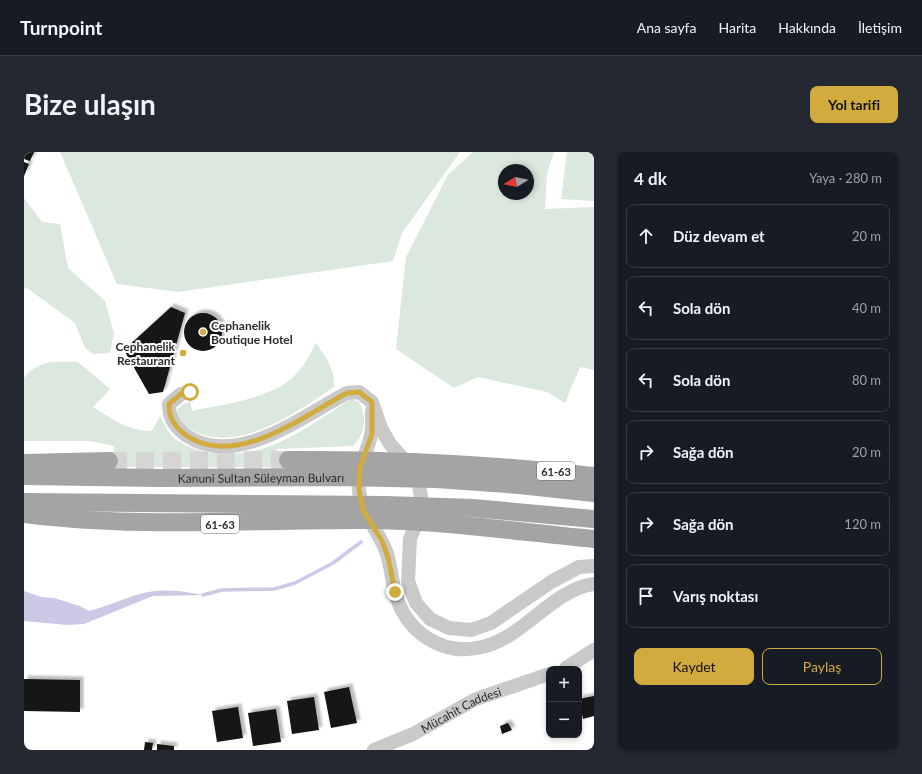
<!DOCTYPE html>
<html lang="tr">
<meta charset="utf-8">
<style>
body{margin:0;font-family:Lato,sans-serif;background:#242831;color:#f1f3f6}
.controls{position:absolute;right:12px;bottom:12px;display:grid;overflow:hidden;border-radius:8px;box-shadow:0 2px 6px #0003}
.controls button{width:36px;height:36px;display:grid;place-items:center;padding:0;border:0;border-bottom:1px solid #363941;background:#171b24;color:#f1f3f6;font:20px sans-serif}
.compass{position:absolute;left:474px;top:12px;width:36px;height:36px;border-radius:50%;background:#171b24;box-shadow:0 2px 6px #0003;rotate:260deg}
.stop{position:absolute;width:12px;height:12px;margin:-9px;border:3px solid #d2ab3e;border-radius:50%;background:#fff}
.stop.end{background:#d2ab3e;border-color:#fff;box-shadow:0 1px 4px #0008}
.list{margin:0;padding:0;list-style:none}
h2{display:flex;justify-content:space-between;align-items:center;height:52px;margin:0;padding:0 16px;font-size:17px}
h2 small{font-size:13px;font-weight:400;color:#9ea1a6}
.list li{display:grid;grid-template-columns:26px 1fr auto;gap:12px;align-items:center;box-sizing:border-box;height:64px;margin:0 8px 8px;padding:0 8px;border:1px solid #363941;border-radius:8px}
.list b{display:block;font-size:15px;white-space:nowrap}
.list em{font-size:13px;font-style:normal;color:#9ea1a6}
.actions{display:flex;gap:8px;padding:12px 16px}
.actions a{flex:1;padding:9px 0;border:1px solid #d2ab3e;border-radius:8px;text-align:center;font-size:14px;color:#d2ab3e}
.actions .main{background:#d2ab3e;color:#111}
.icon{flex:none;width:22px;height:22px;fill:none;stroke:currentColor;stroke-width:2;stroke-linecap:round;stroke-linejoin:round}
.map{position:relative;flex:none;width:570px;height:598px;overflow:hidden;border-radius:8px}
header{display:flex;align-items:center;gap:24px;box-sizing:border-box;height:56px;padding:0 20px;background:#171b24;border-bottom:1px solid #363941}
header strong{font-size:19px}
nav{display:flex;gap:22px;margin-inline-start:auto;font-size:14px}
.intro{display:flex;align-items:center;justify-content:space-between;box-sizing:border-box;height:96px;padding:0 24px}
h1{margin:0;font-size:28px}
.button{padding:10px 18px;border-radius:8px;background:#d2ab3e;color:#111;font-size:14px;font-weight:700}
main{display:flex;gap:24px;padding:0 24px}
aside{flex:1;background:#171b24;border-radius:8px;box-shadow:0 2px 6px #0003}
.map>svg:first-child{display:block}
.green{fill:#dae8de;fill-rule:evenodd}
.water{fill:#cec8e7}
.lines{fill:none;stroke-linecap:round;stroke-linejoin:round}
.stream{stroke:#cec8e7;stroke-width:3.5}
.building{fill:#131313;filter:url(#shadow)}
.major-tunnel{stroke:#d5d5d5;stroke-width:18;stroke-dasharray:18 9;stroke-linecap:butt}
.minor{stroke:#c9c9c9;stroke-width:14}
.major{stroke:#a4a4a4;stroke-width:18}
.route{stroke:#d2ab3e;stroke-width:5}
.poi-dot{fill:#d2ab3e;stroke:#fff;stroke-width:1.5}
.labels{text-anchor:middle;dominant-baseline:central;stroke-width:4;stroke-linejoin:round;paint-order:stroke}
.shield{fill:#fff;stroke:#6b6b6b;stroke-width:1}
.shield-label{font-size:11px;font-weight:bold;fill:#2c2c2c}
.poi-label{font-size:12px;font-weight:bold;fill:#2c2c2c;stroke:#fff;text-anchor:start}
.street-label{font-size:12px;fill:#2c2c2c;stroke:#fff}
</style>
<header>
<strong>Turnpoint</strong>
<nav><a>Ana sayfa</a><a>Harita</a><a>Hakkında</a><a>İletişim</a></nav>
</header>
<div class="intro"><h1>Bize ulaşın</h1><a class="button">Yol tarifi</a></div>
<main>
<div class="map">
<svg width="570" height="598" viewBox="0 0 570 598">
<defs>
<filter id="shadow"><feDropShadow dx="3.5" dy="-3.5" stdDeviation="1" flood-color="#0004"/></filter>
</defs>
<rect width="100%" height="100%" fill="#fff"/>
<g class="green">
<polygon points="36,0 436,0 378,81 369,109 154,140 93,132"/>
<path d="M449,0H530L523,21L521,57L570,55V218L556,215L541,251L523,240L454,225L430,236L372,197L382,105L424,23ZM480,18H504V42H480Z"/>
<polygon points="543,0 570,0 570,49 537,47"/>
<polygon points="0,46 18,70 36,72 44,116 81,149 90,181 86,201 69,202 61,196 51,171 3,136 0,137"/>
<path d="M292,191C302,205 311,217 310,235C274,259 217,301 172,280C161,275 155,270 153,258L158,253L166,249L168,259C199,252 250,247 272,222C281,213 286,202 292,191Z"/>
<path d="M54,210L86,237L69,255C90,268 102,278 128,279L136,264C141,273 145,284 154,289C181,307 225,304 254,291C280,280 303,262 327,247L335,250C343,266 342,281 329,294L253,297V315H89L90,294L66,289H0V226C16,207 31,210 54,210Z"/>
</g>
<path class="water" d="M0,439L17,445L30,446L56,454L65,459C84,454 101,446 119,441C139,436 159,439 179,443L129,444L60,472L43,473L0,469Z"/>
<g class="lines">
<polyline class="stream" points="179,443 198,438 250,437 271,431 309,411 337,390"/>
</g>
<g class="building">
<polygon points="0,0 10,0 6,9 0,7"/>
<polygon points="0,10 5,12 0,24"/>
<polygon points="147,155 161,161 139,240 125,242 100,198"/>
<circle cx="179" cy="180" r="19"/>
<polygon points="0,527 56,528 56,560 0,559"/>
<polygon points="325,535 333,571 307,576 300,540"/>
<polygon points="570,544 570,564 559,567 555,547"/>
<polygon points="290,545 295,578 268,582 263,549"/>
<polygon points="214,555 219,586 193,590 188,559"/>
<polygon points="252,557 257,590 229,594 224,561"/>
<polygon points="484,571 488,578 478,582 476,574"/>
<polygon points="121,590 129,591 128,598 120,598"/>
<polygon points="133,592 150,594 150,598 133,598"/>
</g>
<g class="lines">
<polyline class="major-tunnel" points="85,309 264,308"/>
<g class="minor">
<path d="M166,240L157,242L145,252C145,267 151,275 163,284C213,317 280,263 323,241L335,240L348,250L357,276L366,292L393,322L397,345L393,369L386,387L384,429L392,451L406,467L425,476L447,478L467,471L527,430L555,415L570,414"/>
<path d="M348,259C348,266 349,275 347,283C343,302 332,318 335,339C338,362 354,378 362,399C367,412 367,426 371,440C381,479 417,505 458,495C501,485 526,439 570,432"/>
<polyline points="542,516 570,498"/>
<path id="s1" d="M350,598L389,582L452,547L525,522"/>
</g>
<g class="major">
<path d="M264,308C367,307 468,312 570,324"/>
<polyline points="0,311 85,309"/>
<path id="s2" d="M0,324L134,326L318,325L412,327L495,333L570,341"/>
<polyline points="0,350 362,353 449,356 570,367"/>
<path d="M0,362C115,377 231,367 347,368C422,369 496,380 570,387"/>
</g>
</g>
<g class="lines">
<path class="route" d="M166,240L157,242L145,252C145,267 151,275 163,284C213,317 280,263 323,241L335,240L348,250V282L336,315L335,337L339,358L358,389L364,405L371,440"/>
</g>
<g class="poi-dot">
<circle cx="179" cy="180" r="4"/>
<circle cx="159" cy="201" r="4"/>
</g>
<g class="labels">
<g class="shield">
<rect x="513" y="310" width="38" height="18" rx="3"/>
<rect x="177" y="363" width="38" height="18" rx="3"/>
</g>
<g class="shield-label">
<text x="532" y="319">61-63</text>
<text x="196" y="372">61-63</text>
</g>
<g class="poi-label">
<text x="187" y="173">Cephanelik<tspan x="187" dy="14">Boutique Hotel</tspan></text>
<text x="151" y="194" text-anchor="end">Cephanelik<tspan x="151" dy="14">Restaurant</tspan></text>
</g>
<g class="street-label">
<text stroke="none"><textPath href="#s2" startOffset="237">Kanuni Sultan Süleyman Bulvarı</textPath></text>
<text stroke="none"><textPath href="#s1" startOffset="96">Mücahit Caddesi</textPath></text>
</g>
</g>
</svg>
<div class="controls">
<button>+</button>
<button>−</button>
</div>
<svg class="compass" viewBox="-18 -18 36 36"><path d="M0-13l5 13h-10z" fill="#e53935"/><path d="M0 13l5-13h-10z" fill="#9ea1a6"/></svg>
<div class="stop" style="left:166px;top:240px"></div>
<div class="stop end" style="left:371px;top:440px"></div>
</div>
<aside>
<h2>4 dk<small>Yaya · 280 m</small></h2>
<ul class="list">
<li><svg class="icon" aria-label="ahead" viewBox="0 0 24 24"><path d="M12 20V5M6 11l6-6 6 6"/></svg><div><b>Düz devam et</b></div><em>20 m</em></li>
<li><svg class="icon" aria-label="left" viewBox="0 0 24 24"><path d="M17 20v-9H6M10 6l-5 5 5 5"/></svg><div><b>Sola dön</b></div><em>40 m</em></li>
<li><svg class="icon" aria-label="left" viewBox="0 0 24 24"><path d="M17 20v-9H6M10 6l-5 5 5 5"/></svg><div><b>Sola dön</b></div><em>80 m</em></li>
<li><svg class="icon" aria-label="right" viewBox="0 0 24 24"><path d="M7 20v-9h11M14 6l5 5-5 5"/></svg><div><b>Sağa dön</b></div><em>20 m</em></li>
<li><svg class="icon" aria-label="right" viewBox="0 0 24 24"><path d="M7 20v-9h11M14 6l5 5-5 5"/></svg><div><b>Sağa dön</b></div><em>120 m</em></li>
<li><svg class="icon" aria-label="arrive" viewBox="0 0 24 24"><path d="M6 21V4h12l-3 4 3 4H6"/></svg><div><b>Varış noktası</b></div></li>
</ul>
<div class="actions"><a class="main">Kaydet</a><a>Paylaş</a></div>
</aside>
</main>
